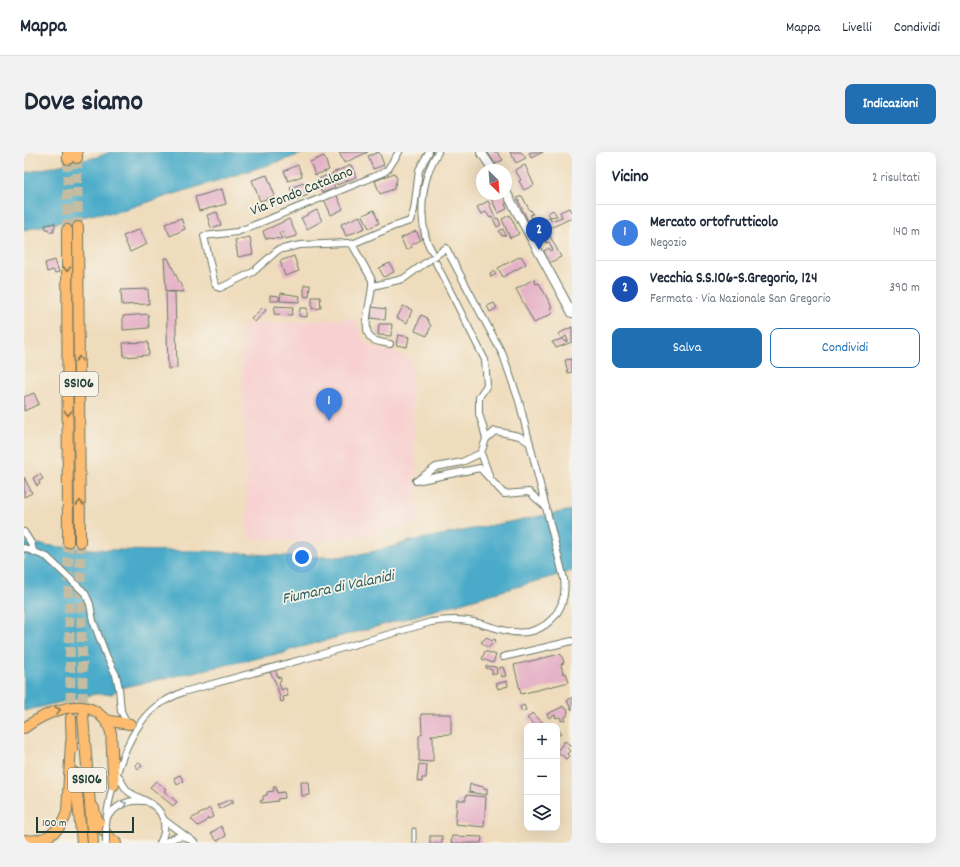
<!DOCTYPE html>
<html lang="it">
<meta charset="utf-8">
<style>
body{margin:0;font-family:Dekko,sans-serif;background:#f2f2f3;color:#1f2937}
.controls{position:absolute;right:12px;bottom:12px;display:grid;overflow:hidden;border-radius:8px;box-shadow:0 4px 16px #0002}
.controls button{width:36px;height:36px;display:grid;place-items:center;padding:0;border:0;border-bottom:1px solid #e0e1e3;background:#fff;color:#1f2937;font:20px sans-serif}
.compass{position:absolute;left:452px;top:12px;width:36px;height:36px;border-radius:50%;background:#fff;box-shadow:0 4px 16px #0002;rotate:155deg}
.scale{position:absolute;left:12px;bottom:10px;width:98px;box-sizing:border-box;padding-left:4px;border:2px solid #1f3d34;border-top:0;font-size:11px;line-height:14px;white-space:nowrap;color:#1f3d34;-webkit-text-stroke:3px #f7f3e8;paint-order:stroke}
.you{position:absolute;left:278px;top:405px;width:14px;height:14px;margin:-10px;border:3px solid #fff;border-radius:50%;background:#1a73e8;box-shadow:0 0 0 6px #1a73e833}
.badge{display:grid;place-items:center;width:26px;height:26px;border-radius:50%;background:#1f6fb2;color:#fff;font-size:13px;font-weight:700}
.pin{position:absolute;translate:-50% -33px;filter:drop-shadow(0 1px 2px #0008)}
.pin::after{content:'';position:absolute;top:21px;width:14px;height:12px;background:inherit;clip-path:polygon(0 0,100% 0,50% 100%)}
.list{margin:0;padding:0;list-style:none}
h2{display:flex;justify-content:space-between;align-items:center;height:52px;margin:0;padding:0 16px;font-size:17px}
h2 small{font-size:13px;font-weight:400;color:#747a83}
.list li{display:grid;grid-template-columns:26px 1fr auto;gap:12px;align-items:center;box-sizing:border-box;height:56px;padding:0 16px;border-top:1px solid #e0e1e3}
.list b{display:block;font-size:15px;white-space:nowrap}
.list p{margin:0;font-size:13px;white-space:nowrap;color:#747a83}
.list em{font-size:13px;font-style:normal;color:#747a83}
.actions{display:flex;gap:8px;padding:12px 16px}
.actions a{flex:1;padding:9px 0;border:1px solid #1f6fb2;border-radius:8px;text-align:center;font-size:14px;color:#1f6fb2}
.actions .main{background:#1f6fb2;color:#fff}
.icon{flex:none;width:22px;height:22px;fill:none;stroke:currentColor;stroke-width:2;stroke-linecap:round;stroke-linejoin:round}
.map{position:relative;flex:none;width:548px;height:691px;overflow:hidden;border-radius:8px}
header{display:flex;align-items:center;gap:24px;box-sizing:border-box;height:56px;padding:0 20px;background:#fff;border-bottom:1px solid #e0e1e3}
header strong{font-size:19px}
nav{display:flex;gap:22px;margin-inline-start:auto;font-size:14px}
.intro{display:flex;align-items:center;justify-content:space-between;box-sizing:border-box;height:96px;padding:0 24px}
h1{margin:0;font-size:28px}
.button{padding:10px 18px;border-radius:8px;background:#1f6fb2;color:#fff;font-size:14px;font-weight:700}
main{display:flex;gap:24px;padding:0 24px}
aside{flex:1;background:#fff;border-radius:8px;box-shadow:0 4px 16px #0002}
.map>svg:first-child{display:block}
.built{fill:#f7d0cf}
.water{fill:#4aabc9;stroke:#34747e}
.building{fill:#e5b3c7;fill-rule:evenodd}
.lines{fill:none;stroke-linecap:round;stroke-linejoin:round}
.trunk-tunnel{stroke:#c5bca1;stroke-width:10;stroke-dasharray:10 5;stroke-linecap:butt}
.service-casing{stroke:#687564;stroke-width:5}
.minor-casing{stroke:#687564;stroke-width:8}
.tertiary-casing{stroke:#687564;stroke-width:10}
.trunk-casing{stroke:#687564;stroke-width:12}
.service{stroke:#fff;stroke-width:3}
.minor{stroke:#fff;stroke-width:6}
.tertiary{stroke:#fff;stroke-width:8}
.trunk{stroke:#fdbc70;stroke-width:10}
.minor-bridge-casing{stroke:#687564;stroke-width:8;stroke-linecap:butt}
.minor-bridge{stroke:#fff;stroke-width:6}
.oneway{stroke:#83764f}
.oneway2{stroke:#8f9e9a}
.labels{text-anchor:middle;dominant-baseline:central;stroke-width:3.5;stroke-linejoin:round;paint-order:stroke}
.shield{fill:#f7f3e8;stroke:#60746a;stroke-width:1}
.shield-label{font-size:14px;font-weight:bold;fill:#1f3d34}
.street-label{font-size:15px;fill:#1f3d34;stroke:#f7f3e8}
.water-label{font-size:16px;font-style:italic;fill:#2c5e61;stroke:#f7f3e8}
</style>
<header>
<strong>Mappa</strong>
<nav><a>Mappa</a><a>Livelli</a><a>Condividi</a></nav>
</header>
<div class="intro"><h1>Dove siamo</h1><a class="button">Indicazioni</a></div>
<main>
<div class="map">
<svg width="548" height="691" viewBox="0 0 548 691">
<rect width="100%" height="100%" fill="#f7f3e8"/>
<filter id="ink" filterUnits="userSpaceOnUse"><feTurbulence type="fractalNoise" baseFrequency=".025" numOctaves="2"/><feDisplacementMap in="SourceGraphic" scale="8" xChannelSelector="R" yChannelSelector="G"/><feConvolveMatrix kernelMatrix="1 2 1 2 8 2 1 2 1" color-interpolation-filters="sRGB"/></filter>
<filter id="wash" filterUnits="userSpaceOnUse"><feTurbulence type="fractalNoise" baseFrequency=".012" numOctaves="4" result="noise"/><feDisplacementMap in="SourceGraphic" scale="16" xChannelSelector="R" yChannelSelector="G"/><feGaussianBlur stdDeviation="0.9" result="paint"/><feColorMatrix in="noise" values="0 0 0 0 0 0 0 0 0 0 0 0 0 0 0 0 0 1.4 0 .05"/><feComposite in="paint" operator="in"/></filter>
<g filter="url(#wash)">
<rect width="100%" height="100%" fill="#efdcbc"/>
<polygon class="built" points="332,166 339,189 350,195 376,201 387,210 394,370 348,383 284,390 224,386 216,173"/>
<g class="water">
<polygon points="86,0 282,0 263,7 89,61 76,61 0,78 0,21 73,5"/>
<path d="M548,358V419L366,471L266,498L258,502H253L95,536L88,542H71L0,559V390C58,400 117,398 175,399C220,400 264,406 309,405C334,404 362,397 386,389Z"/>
</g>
<g id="blocks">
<g class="building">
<polygon points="315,0 344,0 320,11"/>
<polygon points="355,0 360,13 349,17 344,4"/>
<polygon points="465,0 473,0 479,8 471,12 464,1"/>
<polygon points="486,0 497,0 502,6 492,11"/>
<polygon points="507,0 519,0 507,6 505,1"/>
<polygon points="300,4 305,18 291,23 286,10"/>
<polygon points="274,13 278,24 264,29 260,19"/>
<polygon points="327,13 332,25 313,33 308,21"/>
<polygon points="501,13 510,33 500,38 495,29 497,28 491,18"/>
<polygon points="370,21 373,26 370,37 356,42 351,29"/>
<polygon points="306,22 311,36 298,41 292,28"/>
<polygon points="243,23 251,44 236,49 228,28"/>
<polygon points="280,31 284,43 271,48 266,36"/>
<polygon points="198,37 202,52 175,59 171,45"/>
<polygon points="312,42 319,57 307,63 300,47"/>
<polygon points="471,42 478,42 480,46 482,44 485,50 481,52 483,57 474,61 466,44"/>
<polygon points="498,44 506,59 507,58 509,62 506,63 509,67 504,69 493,46"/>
<polygon points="464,49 472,67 474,66 477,73 473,75 468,65 466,66 462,60 457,62 453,55"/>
<polygon points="545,56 547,60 548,60 548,66 526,76 524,72 521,74 518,69 526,65 527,69 538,65 536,60"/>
<polygon points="293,58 298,69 283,77 277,66"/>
<polygon points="350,58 355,71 345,76 339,63"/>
<polygon points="529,58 533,64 526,65 524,61"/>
<polygon points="193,60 197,73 187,76 183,63"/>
<polygon points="486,63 495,82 486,86 478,67"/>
<polygon points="336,64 341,76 322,84 317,72"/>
<polygon points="157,66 161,77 146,84 141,72"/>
<polygon points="265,67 273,84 261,87 258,79 255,81 258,87 241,86 239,79"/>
<polygon points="31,71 31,76 29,76 30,80 25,80 24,77 22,77 21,73"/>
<polygon points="116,77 123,92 106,100 99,84"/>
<polygon points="479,77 482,83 478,84 475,79"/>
<polygon points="392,79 397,88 387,93 388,95 382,98 377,86"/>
<polygon points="525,82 537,105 525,111 520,99 525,96 527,99 529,98 525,90 522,91 519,84"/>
<polygon points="226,85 229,102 214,105 211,88"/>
<polygon points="270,104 275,119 261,124 256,109"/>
<polygon points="497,104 502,112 479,125 474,116"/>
<polygon points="140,106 144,106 160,140 142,139"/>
<polygon points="31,108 35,120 31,121 29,118 23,120 21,111"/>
<polygon points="366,111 370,120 360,125 355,116"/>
<polygon points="470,119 472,122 467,125 466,121"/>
<polygon points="510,127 512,132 515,131 528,155 526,156 529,161 510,171 492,137"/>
<polygon points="280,133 286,133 285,145 280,144"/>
<polygon points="124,137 125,152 98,153 97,138"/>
<polygon points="142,140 151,140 153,216 144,217"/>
<polygon points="257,141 276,144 275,150 256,149"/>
<polygon points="246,143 255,144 255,149 246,149"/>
<polygon points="288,145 296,145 297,156 288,157"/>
<polygon points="470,151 473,156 466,160 463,154"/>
<polygon points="251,154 269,155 268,163 250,162"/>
<polygon points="379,154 388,158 383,171 373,166"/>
<polygon points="239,155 242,158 231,170 227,167"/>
<polygon points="348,155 362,157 361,168 347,166"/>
<polygon points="276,156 283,156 283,165 275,164"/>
<polygon points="124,162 125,176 99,178 99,164"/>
<polygon points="397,163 402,165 407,174 403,184 391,179"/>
<polygon points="355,172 368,172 367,184 354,183"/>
<path d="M548,175V190L532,196L530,192H529L528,190L538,187L534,182ZM542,184L544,189L541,190L538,187Z"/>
<polygon points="374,183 385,185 383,195 372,193"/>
<polygon points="124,190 125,203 100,205 99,191"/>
<polygon points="548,207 548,220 544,221 541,208"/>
<polygon points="10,241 15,252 0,259 0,245"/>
<polygon points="16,322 19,327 15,329 16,332 13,334 9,326"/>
<polygon points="0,325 8,341 0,345"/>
<polygon points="463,485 468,489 470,487 472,488 464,496 457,490"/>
<polygon points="461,499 472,503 469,511 458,507"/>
<polygon points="536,502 538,504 540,511 537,512 539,522 542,521 545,530 497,542 490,513"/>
<polygon points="462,514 472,515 473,522 468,522 468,518 462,516"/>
<polygon points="479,515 482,524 478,525 474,516"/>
<polygon points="251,517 254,526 256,525 257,528 255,530 257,538 262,536 264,544 259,545 260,549 257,550 252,531 246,520"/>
<polygon points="483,529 484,534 474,537 472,532"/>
<polygon points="548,545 548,558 543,549"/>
<polygon points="500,553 502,558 498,560 496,555"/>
<polygon points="538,554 544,558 543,564 541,565 541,568 537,569 537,566 535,565 532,566 531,563 525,566 523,562 538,555"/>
<polygon points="509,561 517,569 523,574 512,574 503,566"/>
<polygon points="397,562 427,562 427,582 407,583 407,584 409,585 409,609 407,609 407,610 395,609 395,584 398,582"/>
<polygon points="533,574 537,582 533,584"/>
<polygon points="541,589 546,593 543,596 546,599 543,602 545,604 542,607 533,599"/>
<polygon points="115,610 118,614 114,617 111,613"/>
<polygon points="395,612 403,613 402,626 398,626 398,630 393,629"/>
<polygon points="156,623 160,629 153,633 150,626"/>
<polygon points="132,629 142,637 140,639 153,650 149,654 126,635"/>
<polygon points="277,630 285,630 286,643 278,644"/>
<polygon points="446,632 460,635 460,637 463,636 463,643 445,640"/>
<polygon points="249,635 252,635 253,641 260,640 261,646 253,647 254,649 237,651 236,649 239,648 239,644 243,643 243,640 250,639"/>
<polygon points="442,643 462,645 460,675 431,672 433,648 442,648"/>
<polygon points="205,648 209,648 209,652 207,651 195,657 193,653"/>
<polygon points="186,656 189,665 185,667 183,666 184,667 181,669 181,670 174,674 167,667"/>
<polygon points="197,674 202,684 193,689 187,681"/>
<rect x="406" y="684" width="12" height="7"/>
<polygon points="428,684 458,685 457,691 427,691"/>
</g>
</g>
</g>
<g filter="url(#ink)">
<use href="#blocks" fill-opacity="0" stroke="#687564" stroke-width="1"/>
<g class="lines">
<g class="trunk-tunnel">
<polyline points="53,6 54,75"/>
<polyline points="43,78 44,7"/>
<polyline points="44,390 47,564"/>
<polyline points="56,390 59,564"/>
</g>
<defs>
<polyline id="service" points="390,691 390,678"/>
<g id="minor">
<polyline points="328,92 368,75 386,69 390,58 395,18 405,0"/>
<path d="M408,99C405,94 402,88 401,82C395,56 399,23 414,0"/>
<polyline points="412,111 461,208 463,233 455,245 455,262 459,274 462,287"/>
<path d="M366,192C361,191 352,190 348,187C335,177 350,142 348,128L328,92L323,91L276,93L254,98L229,120L196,136L193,135L190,129L180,84L213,80L359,21L364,17L375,0"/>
<polyline points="457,301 465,323"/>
<polyline points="395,327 412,315 438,310 457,301 462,287 471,279 495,284 506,291"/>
<polyline points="392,329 456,316 480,342 505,340 522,355"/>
<polyline points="0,380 7,391 9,398"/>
<polyline points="0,396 23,405 61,441 66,452 69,469 82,503 92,523 95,536 97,559 102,569 106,572"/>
<polyline points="479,505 548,489"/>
<path d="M93,622C97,628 100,636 105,640C113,646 123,648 130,654C142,663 143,679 136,691"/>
<path d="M83,665C92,654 104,647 119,649"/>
<polyline points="140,668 171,691"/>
<path d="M82,673C84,639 103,579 129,557C138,549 148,545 159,540L291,504L407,470C420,468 431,467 444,469C459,471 474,478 489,480C521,484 544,459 540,427L495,249L479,203L422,96L379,127L349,134"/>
<path d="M140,691C148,687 154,682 163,686"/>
</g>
<g id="tertiary">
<polyline points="457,0 469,18"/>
<polyline points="482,40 548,161"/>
</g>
<g id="trunk">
<polyline points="53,0 53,6"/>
<polyline points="44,7 44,0"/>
<polyline points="54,75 56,390"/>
<polyline points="43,78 44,390"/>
<polyline points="59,564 69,691"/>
<polyline points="78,565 86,569 106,572"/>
<polyline points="47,566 48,598"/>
<path d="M0,576C21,561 60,542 80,567C83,571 86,576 87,581C88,586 87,591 88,596C88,608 89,621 90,633"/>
<polyline points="51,621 58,691"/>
<path d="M70,656C72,670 81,682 92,691"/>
<path d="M0,688C21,691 38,679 43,659L47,591"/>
</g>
</defs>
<use href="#service" class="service-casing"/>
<use href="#minor" class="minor-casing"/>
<use href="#tertiary" class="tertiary-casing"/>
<use href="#trunk" class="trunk-casing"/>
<use href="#service" class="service"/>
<use href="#minor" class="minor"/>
<use href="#tertiary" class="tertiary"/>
<use href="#trunk" class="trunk"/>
<defs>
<polyline id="minor-bridge" points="82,691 82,673"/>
</defs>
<use href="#minor-bridge" class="minor-bridge-casing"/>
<use href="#minor-bridge" class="minor-bridge"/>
</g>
<defs><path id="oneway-chevron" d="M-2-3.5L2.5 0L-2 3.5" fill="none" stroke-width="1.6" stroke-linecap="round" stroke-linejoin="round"/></defs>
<g class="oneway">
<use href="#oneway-chevron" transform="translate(43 117) rotate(90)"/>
<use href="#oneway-chevron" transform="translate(55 207) rotate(-90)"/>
<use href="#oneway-chevron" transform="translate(44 261) rotate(90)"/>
<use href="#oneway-chevron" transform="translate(56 351) rotate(-91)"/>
<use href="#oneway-chevron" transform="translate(34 558) rotate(-14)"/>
</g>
<use class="oneway2" href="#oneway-chevron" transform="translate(100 652) rotate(-19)"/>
</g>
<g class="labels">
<g class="shield">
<rect x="36" y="220" width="38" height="24" rx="3"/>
<rect x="44" y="616" width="38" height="24" rx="3"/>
</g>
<g class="shield-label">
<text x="55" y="232">SS106</text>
<text x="63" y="628">SS106</text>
</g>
<g class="street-label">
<text transform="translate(278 40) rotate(-22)">Via Fondo Catalano</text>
</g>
<g class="water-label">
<text transform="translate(314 436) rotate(-12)">Fiumara di Valanidi</text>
</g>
</g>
</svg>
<div class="controls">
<button>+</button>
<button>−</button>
<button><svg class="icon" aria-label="layers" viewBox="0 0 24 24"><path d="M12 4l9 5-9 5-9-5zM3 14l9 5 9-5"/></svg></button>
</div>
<svg class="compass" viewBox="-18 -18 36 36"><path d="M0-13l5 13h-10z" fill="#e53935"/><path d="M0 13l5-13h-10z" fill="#747a83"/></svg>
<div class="scale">100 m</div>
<div class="you"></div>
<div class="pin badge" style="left:305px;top:269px;background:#3f7fe0">1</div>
<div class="pin badge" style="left:515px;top:98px;background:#1a4fb4">2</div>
</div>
<aside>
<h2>Vicino<small>2 risultati</small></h2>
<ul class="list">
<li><span class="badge" style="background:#3f7fe0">1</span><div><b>Mercato ortofrutticolo</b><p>Negozio</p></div><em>140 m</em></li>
<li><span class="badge" style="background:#1a4fb4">2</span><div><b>Vecchia S.S.106-S.Gregorio, 124</b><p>Fermata · Via Nazionale San Gregorio</p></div><em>390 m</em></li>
</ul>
<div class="actions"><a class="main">Salva</a><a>Condividi</a></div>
</aside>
</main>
